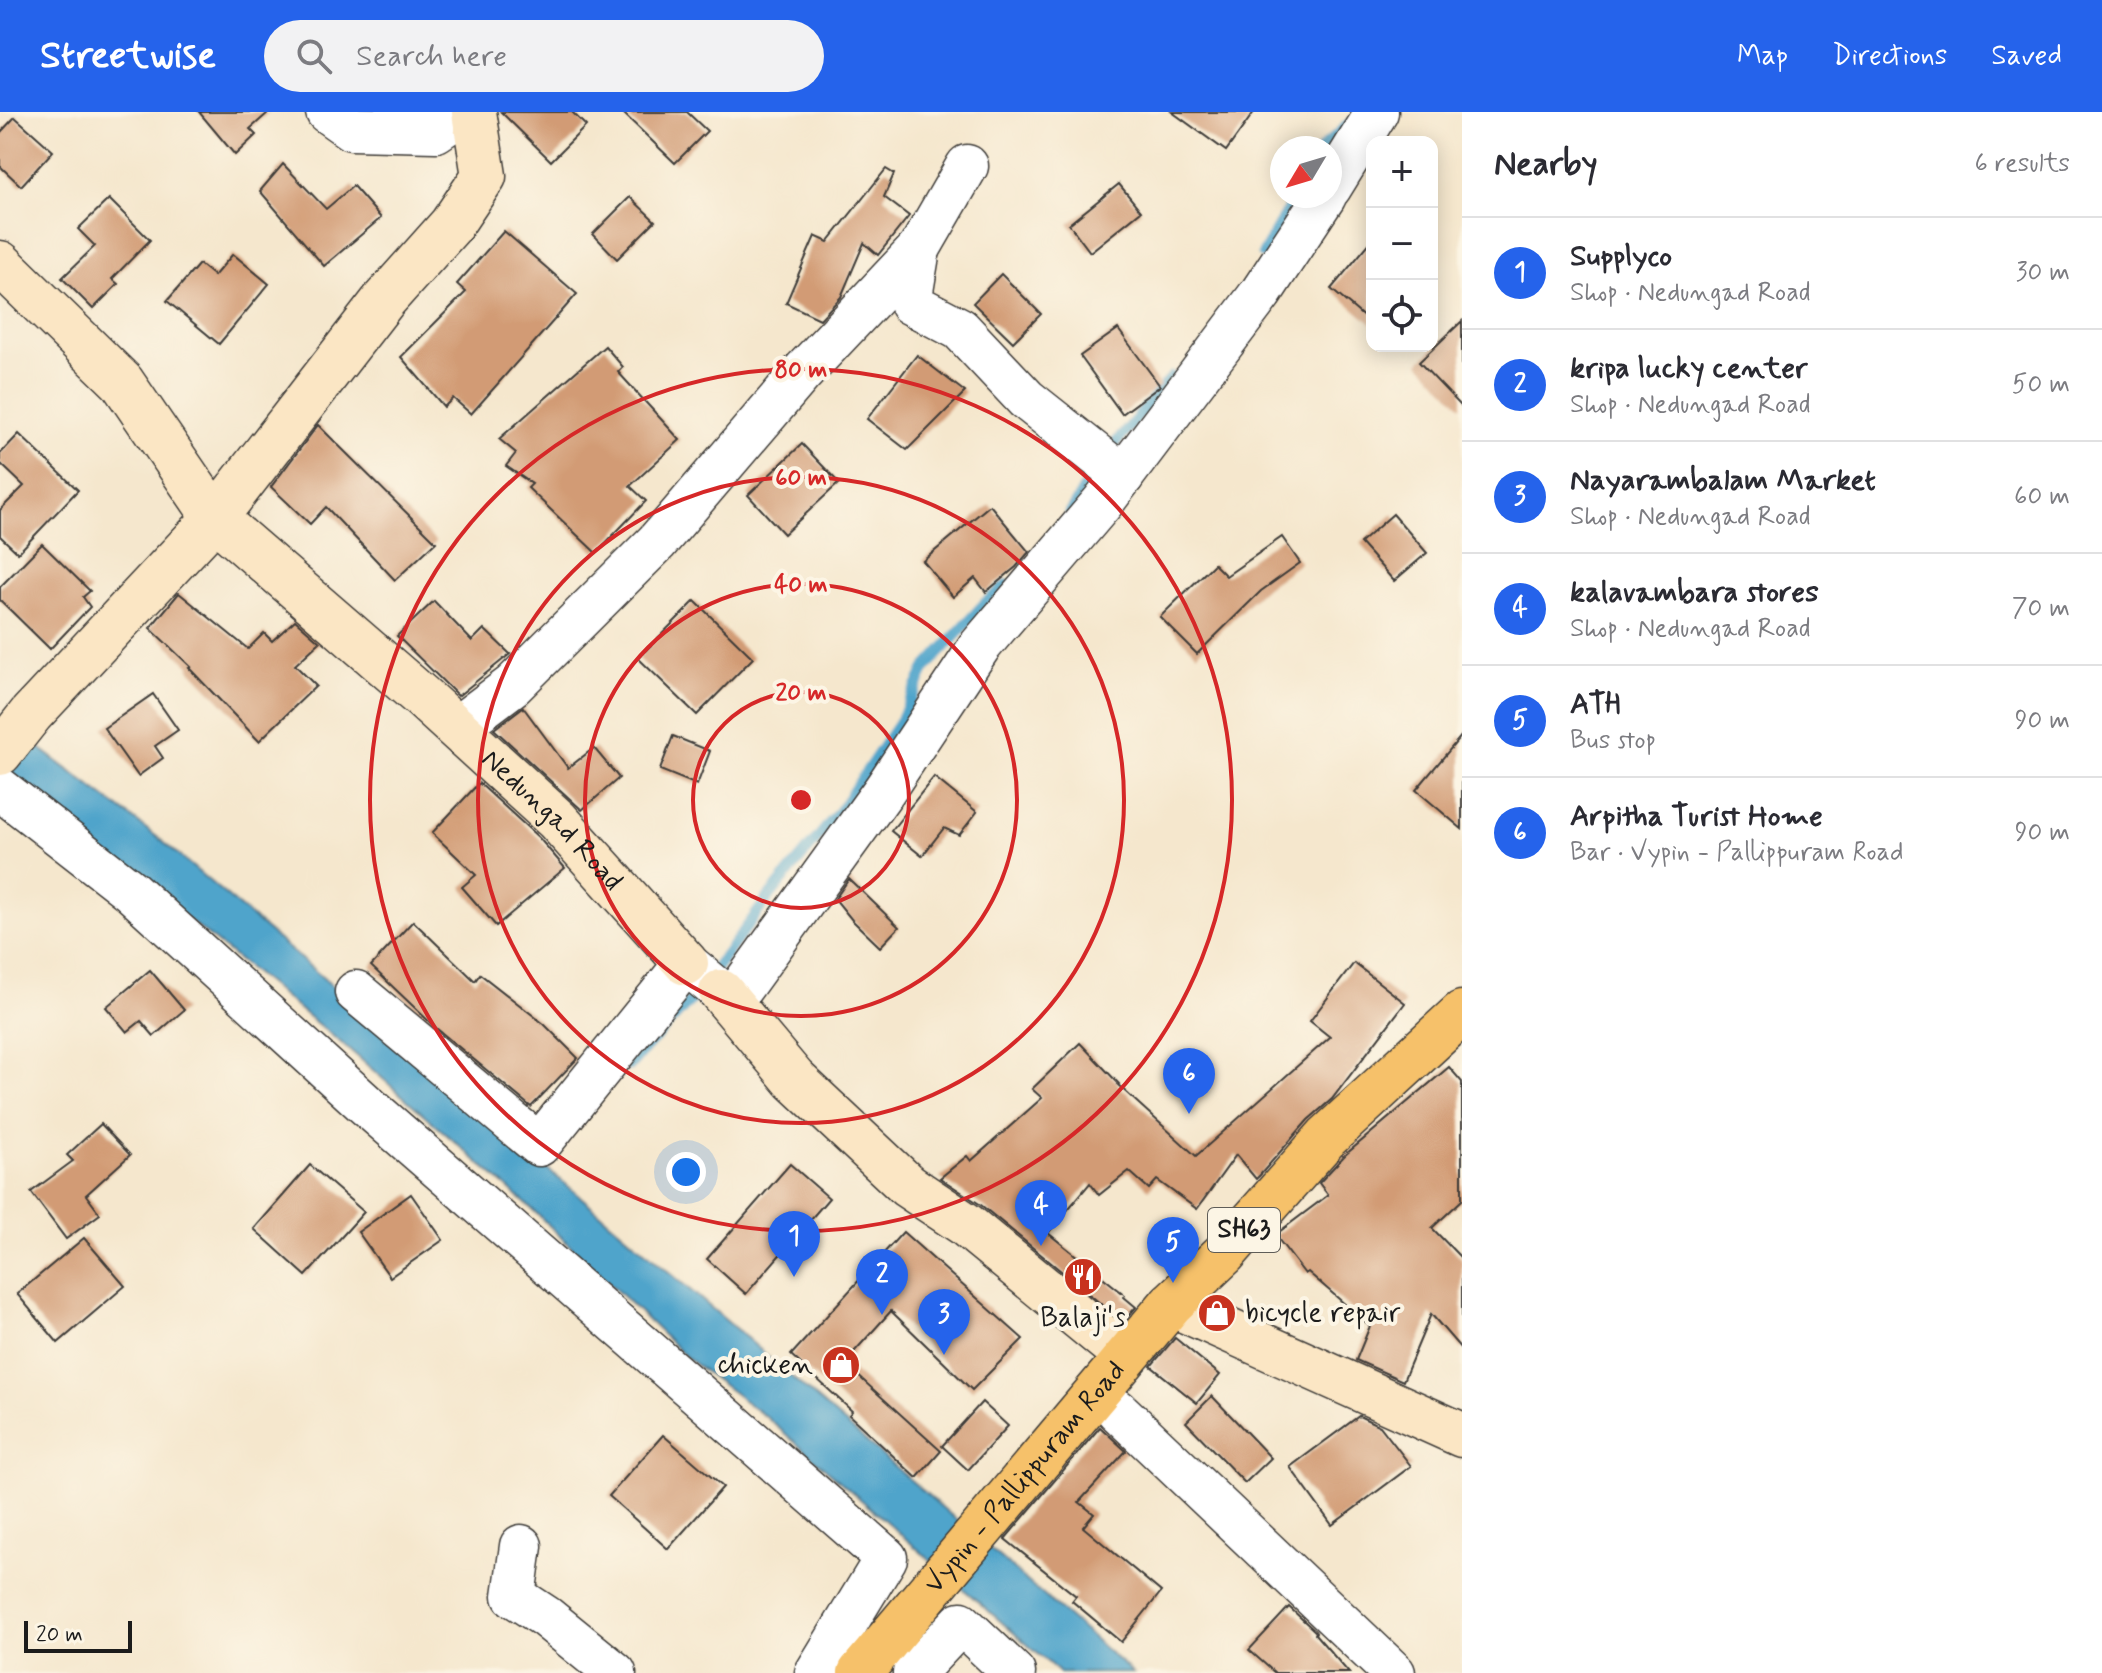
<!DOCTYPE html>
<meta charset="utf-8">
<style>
body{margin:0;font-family:Mynerve,sans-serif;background:#f2f2f3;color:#2b2b33}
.controls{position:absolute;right:24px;top:24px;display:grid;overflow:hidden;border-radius:16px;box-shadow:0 4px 20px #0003}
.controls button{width:72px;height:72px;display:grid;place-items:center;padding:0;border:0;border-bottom:2px solid #e1e1e2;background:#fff;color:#2b2b33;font:40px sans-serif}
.compass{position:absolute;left:1270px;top:24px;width:72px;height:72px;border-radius:50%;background:#fff;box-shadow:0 4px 20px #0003;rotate:232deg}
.scale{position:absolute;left:24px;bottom:20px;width:108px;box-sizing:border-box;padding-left:8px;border:4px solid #1c1c1c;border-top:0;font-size:22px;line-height:28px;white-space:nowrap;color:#1c1c1c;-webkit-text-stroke:6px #fcf5e5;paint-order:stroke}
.you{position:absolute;left:686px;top:1060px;width:28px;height:28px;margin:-20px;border:6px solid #fff;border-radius:50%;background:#1a73e8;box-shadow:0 0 0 12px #1a73e833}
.badge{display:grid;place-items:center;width:52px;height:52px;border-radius:50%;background:#2563eb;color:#fff;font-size:26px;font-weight:700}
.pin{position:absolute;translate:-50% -66px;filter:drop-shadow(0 2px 4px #0008)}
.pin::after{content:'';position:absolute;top:42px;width:28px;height:24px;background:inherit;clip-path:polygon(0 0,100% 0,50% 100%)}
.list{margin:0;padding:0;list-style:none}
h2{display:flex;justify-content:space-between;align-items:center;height:104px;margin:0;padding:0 32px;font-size:34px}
h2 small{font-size:26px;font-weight:400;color:#7c7c81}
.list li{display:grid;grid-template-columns:52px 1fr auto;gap:24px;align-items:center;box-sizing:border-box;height:112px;padding:0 32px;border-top:2px solid #e1e1e2}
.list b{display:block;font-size:30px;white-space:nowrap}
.list p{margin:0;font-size:26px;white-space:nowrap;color:#7c7c81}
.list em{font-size:26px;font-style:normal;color:#7c7c81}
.icon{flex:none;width:44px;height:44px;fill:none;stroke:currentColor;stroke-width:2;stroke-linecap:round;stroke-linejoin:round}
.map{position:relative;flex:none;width:1462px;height:1561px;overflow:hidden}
header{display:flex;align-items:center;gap:48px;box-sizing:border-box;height:112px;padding:0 40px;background:#2563eb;color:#fff}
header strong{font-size:38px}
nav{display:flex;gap:44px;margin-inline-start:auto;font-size:28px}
.search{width:560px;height:72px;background:#f2f2f3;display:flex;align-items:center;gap:20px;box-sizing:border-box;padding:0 28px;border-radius:44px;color:#7c7c81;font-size:30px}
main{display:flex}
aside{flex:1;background:#fff}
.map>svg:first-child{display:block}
.water{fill:#4fa4cb;stroke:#366074;stroke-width:2}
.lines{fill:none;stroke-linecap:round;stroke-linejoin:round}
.stream{stroke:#4fa4cb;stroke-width:11}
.building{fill:#d29b75}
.street-casing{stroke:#3d3a37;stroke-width:45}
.secondary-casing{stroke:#3d3a37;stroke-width:47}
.primary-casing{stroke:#3d3a37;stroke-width:47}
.street{stroke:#fff;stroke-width:42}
.secondary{stroke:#fbe6c4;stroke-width:44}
.primary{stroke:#f6c16b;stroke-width:44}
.ring{fill:none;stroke:#d62828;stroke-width:4}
.labels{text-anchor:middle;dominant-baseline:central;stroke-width:8;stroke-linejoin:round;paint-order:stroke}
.shield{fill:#fcf5e5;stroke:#5f5d58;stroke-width:2}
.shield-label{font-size:26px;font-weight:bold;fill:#1c1c1c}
.street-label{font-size:28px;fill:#1c1c1c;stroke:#fcf5e5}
.poi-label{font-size:28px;fill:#1c1c1c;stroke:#fcf5e5;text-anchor:start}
.centre{fill:#d62828;stroke:#fcf5e5;stroke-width:4}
.ring-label{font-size:24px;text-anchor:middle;font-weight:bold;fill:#d62828;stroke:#fcf5e5;stroke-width:8;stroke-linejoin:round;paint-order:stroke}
</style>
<header>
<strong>Streetwise</strong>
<div class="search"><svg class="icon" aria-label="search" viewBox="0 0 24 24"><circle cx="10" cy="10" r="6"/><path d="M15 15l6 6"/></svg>Search here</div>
<nav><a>Map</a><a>Directions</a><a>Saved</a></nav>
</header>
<main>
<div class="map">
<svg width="1462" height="1561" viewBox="0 0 1462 1561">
<rect width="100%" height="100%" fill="#fcf5e5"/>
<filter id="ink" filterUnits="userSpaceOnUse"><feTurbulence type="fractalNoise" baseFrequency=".0125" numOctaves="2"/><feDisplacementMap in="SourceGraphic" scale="16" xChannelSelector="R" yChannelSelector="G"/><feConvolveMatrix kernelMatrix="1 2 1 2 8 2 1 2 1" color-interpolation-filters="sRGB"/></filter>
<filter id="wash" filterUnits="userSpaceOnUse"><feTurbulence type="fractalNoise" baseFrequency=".006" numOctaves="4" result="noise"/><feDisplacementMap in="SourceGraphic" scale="32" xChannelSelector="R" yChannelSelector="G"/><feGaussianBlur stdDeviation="1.8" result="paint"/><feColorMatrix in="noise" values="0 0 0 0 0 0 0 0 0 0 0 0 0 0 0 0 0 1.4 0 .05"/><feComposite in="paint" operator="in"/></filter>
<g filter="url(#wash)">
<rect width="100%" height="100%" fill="#f5e7cd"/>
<polygon class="water" points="0,606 161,728 749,1228 1133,1561 1060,1561 766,1305 688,1247 533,1098 350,938 0,656"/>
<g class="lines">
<g class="stream">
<polyline points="1322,36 1351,10"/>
<polyline points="1263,142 1295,84"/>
<polyline points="1108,340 1172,265"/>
<polyline points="1070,401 1097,354"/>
<polyline points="712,862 768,786 839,700 901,608 925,557 985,491 1007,473"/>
<polyline points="629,954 702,876"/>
</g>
</g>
<g id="blocks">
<g class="building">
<polygon points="199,0 269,0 250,17 256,23 235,43"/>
<polygon points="501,0 572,0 586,14 551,49"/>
<polygon points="622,0 687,0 707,19 675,51"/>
<polygon points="1172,0 1254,0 1226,39"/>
<polygon points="15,5 53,39 21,74 0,54 0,21"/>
<polygon points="283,52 326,97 353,74 381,106 324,154 260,79"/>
<polygon points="886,57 894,62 884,85 909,104 878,143 864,131 841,185 820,207 786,191 815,124 828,130"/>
<polygon points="1119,72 1141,99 1090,140 1069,112"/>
<polygon points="630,85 655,109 617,147 593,122"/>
<polygon points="109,87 150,128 112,167 118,172 93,197 62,166 95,134 78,117"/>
<polygon points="504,119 577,182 471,302 453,286 444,295 401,245 466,180 457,172"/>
<polygon points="1372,128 1372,212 1331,177"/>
<polygon points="233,142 269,172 219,232 167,189 199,152 214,164"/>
<polygon points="1001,162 1041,202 1013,230 973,191"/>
<polygon points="1462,209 1462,295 1419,250"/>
<polygon points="1118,217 1160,274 1122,302 1080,244"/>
<polygon points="605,234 623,255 618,260 680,328 630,374 646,389 596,441 528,376 532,372 506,354 516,341 499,327"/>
<polygon points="917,243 965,280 907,338 867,307"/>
<polygon points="318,313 436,430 395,468 326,395 310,412 271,375"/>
<polygon points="19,322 78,378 18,441 0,424 0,398 24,374 0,351 0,342"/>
<polygon points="802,332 839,371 784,422 748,383"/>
<polygon points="990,393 1029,440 1016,455 986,480 975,466 953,485 923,449"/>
<polygon points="1393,402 1427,441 1394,469 1360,431"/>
<polygon points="1282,425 1300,451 1261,479 1197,542 1160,505 1214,452 1226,464"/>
<polygon points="42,432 90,479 83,485 90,495 50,537 0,488 0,475"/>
<polygon points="179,481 248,537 264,521 272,529 295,508 320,530 295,553 316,574 259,629 189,556 191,555 150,516"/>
<polygon points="434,489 472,529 484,517 510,542 458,584 397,524"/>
<polygon points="695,489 753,546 697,603 638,546"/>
<polygon points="153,582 178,618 155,634 163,646 138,664 104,616"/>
<polygon points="523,595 568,656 594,636 619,666 582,698 494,617"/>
<polygon points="1462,623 1462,717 1416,678"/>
<polygon points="673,624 710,639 697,673 660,658"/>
<polygon points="934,665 977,700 959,723 944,716 922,744 891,719"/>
<polygon points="479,671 539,726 565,756 496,814 462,775 476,763 432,721"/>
<polygon points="849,767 899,815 880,835 852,808 835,787"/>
<polygon points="413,809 475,869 480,862 544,912 578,946 531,995 436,916 371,854"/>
<polygon points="1354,851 1405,891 1332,987 1308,1008 1260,1063 1256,1067 1236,1043 1197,1097 1157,1068 1149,1077 1129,1059 1099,1083 1090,1071 1048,1121 1125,1183 1124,1185 1136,1195 1123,1210 981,1093 940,1066 967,1044 971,1049 1042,986 1032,977 1080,931 1119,972 1118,973 1196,1044 1330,925 1310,909"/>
<polygon points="150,858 184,898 154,924 141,909 127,920 106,895"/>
<polygon points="1449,955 1462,970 1462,1088 1432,1116 1462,1147 1462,1238 1431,1202 1403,1269 1356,1248 1370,1214 1308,1160 1305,1162 1275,1123 1328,1083 1319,1071 1345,1043"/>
<polygon points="101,1012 130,1043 86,1083 100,1102 66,1127 31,1080 73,1049 67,1043"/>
<polygon points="790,1052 829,1086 746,1182 707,1147"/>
<polygon points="310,1053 364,1100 306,1164 254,1117"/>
<polygon points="411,1082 443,1128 390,1165 358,1120"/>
<polygon points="903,1120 1023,1227 972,1278 891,1199 844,1251 941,1339 917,1366 849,1303 852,1299 791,1243"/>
<polygon points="84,1126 125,1174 58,1231 17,1182"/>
<polygon points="1175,1226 1220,1263 1197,1291 1151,1254"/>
<polygon points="1212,1284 1271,1346 1245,1371 1186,1310"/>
<polygon points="982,1290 1008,1314 968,1358 942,1334"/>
<polygon points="1359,1304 1380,1314 1411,1354 1332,1413 1290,1355"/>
<polygon points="1100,1315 1126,1339 1079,1390 1094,1402 1083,1415 1161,1480 1121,1530 1072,1489 1076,1484 1005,1427"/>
<polygon points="663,1323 723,1375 668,1437 609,1384"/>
<polygon points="1289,1495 1316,1520 1315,1522 1349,1561 1275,1561 1249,1538"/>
</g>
</g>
</g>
<g filter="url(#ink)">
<use href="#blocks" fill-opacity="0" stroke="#3d3a37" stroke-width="2"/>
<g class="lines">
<defs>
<g id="street">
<polyline points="327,0 351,17 436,19 464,0"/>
<polyline points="1330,76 1377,0"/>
<polyline points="919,137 910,191 960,217 1026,287 1123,364"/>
<polyline points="456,616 513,573 657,430 800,263 919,137 967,54"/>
<polyline points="0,677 131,779 364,991 886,1446 816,1561"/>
<polyline points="356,880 539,1033 686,851 721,880"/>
<polyline points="731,890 885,677 980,534 1103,390 1261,181 1325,84"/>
<polyline points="1117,1298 1394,1561"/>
<polyline points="521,1434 514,1484 546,1505 615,1561"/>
<polyline points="914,1561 961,1511 1014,1561"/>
</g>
<g id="secondary">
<path id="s1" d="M0,151L122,270L215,406L422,585L557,708L686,851"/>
<polyline points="0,641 31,602 215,406 384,188 451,113 484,64 474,0"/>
<polyline points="721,880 794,967 908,1074 965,1112 1126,1244"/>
<polyline points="1171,1192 1462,1323"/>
</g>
<g id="primary">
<path id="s2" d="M860,1561L1171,1192L1224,1142L1327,1025L1462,901"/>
</g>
</defs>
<use href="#street" class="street-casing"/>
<use href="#secondary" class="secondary-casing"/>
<use href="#primary" class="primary-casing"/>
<use href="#street" class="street"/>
<use href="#secondary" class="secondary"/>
<use href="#primary" class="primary"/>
</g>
</g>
<g class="ring">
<circle cx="801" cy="688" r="108"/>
<circle cx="801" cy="688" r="216"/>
<circle cx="801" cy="688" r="323"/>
<circle cx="801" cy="688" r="431"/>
</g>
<defs>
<symbol id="restaurant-disc" viewBox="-11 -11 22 22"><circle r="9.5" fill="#c8321e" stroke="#fcf5e5"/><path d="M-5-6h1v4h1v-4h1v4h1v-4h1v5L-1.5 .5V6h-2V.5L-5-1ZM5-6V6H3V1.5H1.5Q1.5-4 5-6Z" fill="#fff"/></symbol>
<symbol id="shop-disc" viewBox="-11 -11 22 22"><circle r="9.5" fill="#c8321e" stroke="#fcf5e5"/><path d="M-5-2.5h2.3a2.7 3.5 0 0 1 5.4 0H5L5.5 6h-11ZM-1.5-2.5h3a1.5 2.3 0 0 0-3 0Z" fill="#fff"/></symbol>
</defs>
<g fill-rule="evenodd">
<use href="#restaurant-disc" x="1061" y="1143" width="44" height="44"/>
<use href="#shop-disc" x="1195" y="1179" width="44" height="44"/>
<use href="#shop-disc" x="819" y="1231" width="44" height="44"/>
</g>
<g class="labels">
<rect class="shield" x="1208" y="1096" width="72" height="44" rx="6"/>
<g class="shield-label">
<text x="1244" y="1118">SH63</text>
</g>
<g class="street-label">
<text stroke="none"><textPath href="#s1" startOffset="788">Nedungad Road</textPath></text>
<text stroke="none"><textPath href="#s2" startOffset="256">Vypin - Pallippuram Road</textPath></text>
</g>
<g class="poi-label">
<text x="1245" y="1201">bicycle repair</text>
<text x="1083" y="1206" text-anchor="middle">Balaji's</text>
<text x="813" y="1253" text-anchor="end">chicken</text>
</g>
</g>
<circle cx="801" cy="688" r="12" class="centre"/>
<g class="ring-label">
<text x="801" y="265">80 m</text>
<text x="801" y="373">60 m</text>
<text x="801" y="480">40 m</text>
<text x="801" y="588">20 m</text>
</g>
</svg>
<div class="controls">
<button>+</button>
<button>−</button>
<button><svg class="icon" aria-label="locate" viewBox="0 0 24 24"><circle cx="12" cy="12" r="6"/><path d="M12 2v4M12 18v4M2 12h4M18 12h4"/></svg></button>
</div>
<svg class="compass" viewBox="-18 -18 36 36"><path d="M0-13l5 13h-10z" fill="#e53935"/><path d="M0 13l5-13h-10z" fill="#7c7c81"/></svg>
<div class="scale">20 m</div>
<div class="you"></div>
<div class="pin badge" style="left:794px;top:1165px">1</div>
<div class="pin badge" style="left:882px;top:1203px">2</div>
<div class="pin badge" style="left:944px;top:1243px">3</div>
<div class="pin badge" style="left:1041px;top:1134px">4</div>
<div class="pin badge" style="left:1173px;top:1171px">5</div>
<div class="pin badge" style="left:1189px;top:1002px">6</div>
</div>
<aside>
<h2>Nearby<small>6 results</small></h2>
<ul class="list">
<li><span class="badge">1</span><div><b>Supplyco</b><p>Shop · Nedungad Road</p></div><em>30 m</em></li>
<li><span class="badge">2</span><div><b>kripa lucky center</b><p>Shop · Nedungad Road</p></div><em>50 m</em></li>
<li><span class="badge">3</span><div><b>Nayarambalam Market</b><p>Shop · Nedungad Road</p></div><em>60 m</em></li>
<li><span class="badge">4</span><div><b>kalavambara stores</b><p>Shop · Nedungad Road</p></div><em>70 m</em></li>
<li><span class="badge">5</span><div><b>ATH</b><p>Bus stop</p></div><em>90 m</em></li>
<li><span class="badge">6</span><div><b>Arpitha Turist Home</b><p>Bar · Vypin - Pallippuram Road</p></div><em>90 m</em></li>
</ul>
</aside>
</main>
